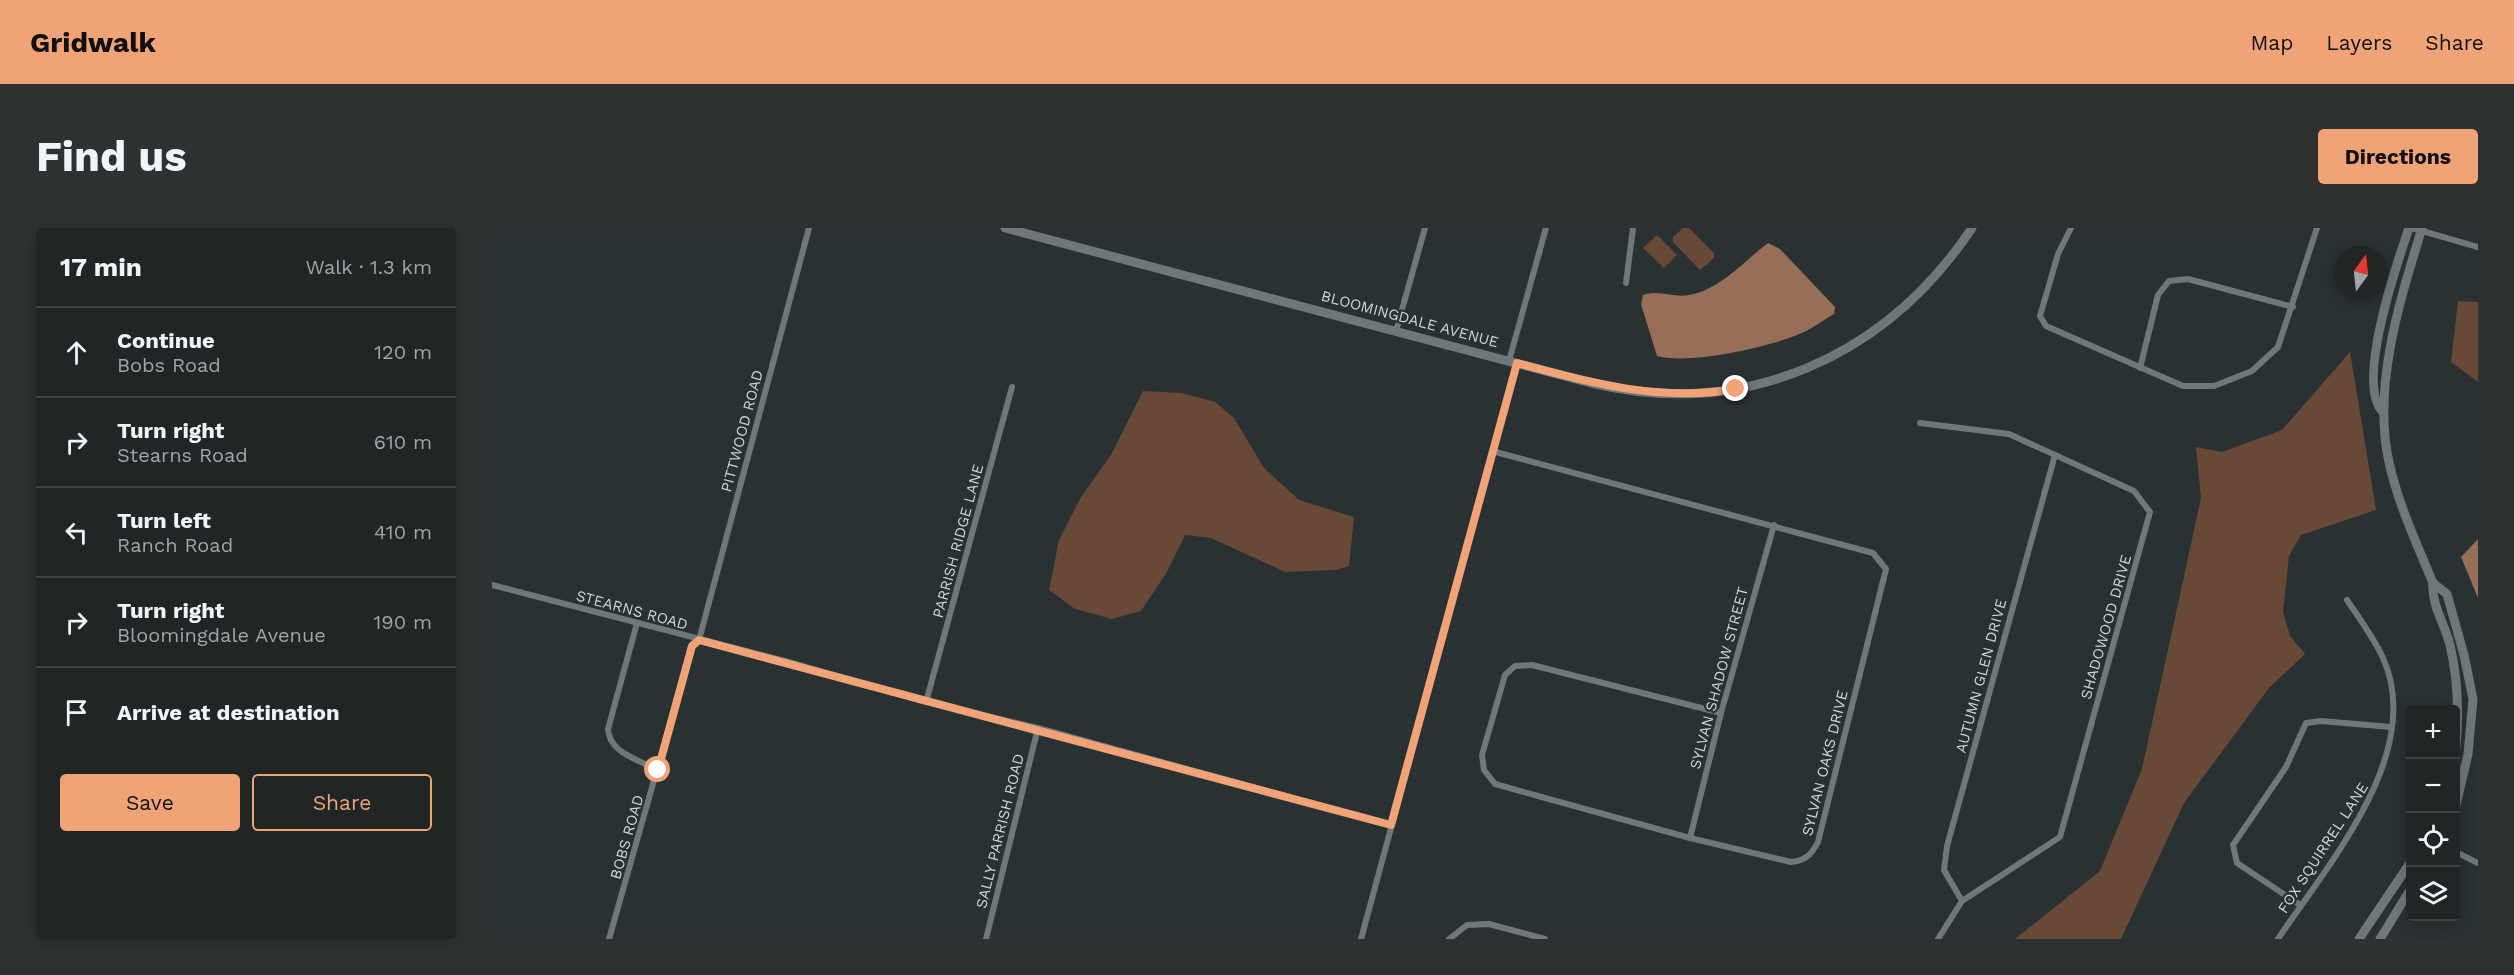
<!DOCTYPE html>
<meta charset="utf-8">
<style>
body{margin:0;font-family:"Work Sans",sans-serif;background:#2d3132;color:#f1f3f6}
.controls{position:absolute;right:18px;bottom:18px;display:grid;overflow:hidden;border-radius:6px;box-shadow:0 3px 15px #0003}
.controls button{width:54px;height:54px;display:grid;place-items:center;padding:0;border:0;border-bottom:2px solid #3d4243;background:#202526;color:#f1f3f6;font:30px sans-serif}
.compass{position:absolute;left:1842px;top:18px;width:54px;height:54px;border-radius:50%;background:#202526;box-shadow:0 3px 15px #0003;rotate:15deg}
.stop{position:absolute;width:18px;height:18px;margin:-14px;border:4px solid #efa377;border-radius:50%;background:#fff}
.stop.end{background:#efa377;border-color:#fff;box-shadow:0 2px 6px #0008}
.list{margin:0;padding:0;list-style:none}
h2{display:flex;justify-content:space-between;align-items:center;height:78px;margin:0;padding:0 24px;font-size:26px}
h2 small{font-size:20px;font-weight:400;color:#a2a5a7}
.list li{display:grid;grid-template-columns:39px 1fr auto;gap:18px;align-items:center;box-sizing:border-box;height:90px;padding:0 24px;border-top:2px solid #3d4243}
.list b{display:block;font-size:22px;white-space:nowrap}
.list p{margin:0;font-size:20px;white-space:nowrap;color:#a2a5a7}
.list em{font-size:20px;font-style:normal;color:#a2a5a7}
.actions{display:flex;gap:12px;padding:18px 24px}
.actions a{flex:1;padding:14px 0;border:2px solid #efa377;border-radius:6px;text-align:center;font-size:21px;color:#efa377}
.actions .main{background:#efa377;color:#111}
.icon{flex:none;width:33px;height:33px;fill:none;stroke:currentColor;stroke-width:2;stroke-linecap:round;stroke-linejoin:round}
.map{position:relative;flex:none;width:1986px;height:711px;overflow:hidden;border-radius:6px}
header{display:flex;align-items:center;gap:36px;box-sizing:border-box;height:84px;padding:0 30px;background:#efa377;color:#111}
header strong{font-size:28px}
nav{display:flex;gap:33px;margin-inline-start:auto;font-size:21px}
.intro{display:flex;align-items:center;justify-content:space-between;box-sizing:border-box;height:144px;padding:0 36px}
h1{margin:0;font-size:42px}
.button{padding:15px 27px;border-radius:6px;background:#efa377;color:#111;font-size:21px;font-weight:700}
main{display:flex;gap:36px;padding:0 36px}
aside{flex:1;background:#202526;border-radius:6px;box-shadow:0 3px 15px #0003}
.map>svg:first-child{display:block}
.green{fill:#684937}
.water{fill:#976e57}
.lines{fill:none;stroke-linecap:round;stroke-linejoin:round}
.street{stroke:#70777a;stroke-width:6}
.secondary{stroke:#70777a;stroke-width:9}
.route{stroke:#efa377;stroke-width:8}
.labels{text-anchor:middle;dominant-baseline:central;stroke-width:4.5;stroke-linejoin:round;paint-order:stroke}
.street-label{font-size:15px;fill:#d1d5d6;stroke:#2a3133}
</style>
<header>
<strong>Gridwalk</strong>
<nav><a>Map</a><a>Layers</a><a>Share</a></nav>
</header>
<div class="intro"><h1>Find us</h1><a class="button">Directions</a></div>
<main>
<aside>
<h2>17 min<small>Walk · 1.3 km</small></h2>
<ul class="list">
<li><svg class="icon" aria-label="ahead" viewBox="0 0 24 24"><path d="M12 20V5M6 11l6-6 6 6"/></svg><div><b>Continue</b><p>Bobs Road</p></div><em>120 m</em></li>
<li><svg class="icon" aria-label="right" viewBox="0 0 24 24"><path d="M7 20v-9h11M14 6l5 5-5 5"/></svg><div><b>Turn right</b><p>Stearns Road</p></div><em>610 m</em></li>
<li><svg class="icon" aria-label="left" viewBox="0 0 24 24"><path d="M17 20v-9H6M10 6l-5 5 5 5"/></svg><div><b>Turn left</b><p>Ranch Road</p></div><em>410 m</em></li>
<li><svg class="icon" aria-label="right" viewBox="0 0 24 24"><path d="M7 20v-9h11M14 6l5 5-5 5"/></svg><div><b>Turn right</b><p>Bloomingdale Avenue</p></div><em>190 m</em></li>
<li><svg class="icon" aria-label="arrive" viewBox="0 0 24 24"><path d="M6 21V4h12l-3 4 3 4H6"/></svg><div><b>Arrive at destination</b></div></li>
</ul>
<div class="actions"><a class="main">Save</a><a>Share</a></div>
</aside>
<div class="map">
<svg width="1986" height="711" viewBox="0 0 1986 711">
<rect width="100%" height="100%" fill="#2a3133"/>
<g class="green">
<polygon points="1191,0 1197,0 1222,25 1222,30 1208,42 1181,14 1181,9"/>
<polygon points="1165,7 1185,27 1172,40 1151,20"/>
<polygon points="1966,73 1986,74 1986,154 1959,134"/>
<polygon points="1858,124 1884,282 1809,307 1797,328 1791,384 1798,408 1813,426 1777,460 1692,575 1629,711 1523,711 1608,643 1650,541 1709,270 1704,219 1730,224 1790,202"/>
<polygon points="651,163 690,165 723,174 742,190 772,240 807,272 862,289 857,338 844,342 793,344 719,310 693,307 675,344 649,383 620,391 583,381 557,362 567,312 589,269 619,227"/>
</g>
<g class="water">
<path d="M1276,15L1288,21L1343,79L1342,86C1332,92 1321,100 1310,105C1278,119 1199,137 1165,128L1149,76L1151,67C1167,61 1180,70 1197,67C1228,62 1252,33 1276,15Z"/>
<polygon points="1986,311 1986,370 1969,329"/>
</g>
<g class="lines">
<g class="street">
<polyline points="1579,0 1566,26 1548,88 1554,98 1691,158 1722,158 1760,143 1786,119 1825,0"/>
<polyline points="1920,0 1986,19"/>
<polyline points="1134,55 1141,0"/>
<polyline points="904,103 933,0"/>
<polyline points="1017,133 1054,0"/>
<polyline points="1648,140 1666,67 1677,53 1696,51 1801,79"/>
<polyline points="1428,195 1517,206 1642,263 1658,284 1568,609 1470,673 1446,711"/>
<path d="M1000,223L1381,325L1394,341L1326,614C1320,626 1313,633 1299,634L1198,610L1003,556L992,542L990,527L1013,447L1023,438L1040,437L1229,485"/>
<polyline points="0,357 293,433 434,474 546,500 899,597"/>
<path d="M145,395L116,501C117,525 147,532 166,542"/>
<polyline points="434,474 520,159"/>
<polyline points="1198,610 1229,485 1282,297"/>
<polyline points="1964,624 1986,635"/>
<polyline points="1470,673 1452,642 1455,618 1563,227"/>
<polyline points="1808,677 1745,635 1741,617 1794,539 1814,495 1829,493 1899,499"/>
<polyline points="117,711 200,418 207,412 317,0"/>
<polyline points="494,711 546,500"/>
<polyline points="869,711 1025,135"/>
<polyline points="957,711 975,697 997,696 1053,711"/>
<path d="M1786,711C1835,637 1934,525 1891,430C1882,410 1867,390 1855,372"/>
</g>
<g class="secondary">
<path d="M513,0L1099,155C1253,192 1393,130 1480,0"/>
<path d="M1930,0C1908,72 1880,159 1897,234C1906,276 1925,316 1941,355C1939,376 1953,397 1958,417C1966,451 1967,485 1964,519"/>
<path d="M1890,183C1864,154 1905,35 1917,0"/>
<polyline points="1941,355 1955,366 1972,427 1981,471 1976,526 1964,577"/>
<polyline points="1867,711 1918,635"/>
<polyline points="1888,711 1918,662"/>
</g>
</g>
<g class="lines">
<path class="route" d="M166,542L200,418L207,412L899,597L1025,135C1098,155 1168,174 1244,161"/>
</g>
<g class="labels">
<g class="street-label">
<text transform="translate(918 91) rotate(15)">BLOOMINGDALE AVENUE</text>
<text transform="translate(250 203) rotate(-75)">PITTWOOD ROAD</text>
<text transform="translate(466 313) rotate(-75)">PARRISH RIDGE LANE</text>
<text transform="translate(140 382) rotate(15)">STEARNS ROAD</text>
<text transform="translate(1614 399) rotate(-74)">SHADOWOOD DRIVE</text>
<text transform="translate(1489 448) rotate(-75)">AUTUMN GLEN DRIVE</text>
<text transform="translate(1227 450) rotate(-75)">SYLVAN SHADOW STREET</text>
<text transform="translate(1333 535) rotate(-76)">SYLVAN OAKS DRIVE</text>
<text transform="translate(508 603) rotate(-76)">SALLY PARRISH ROAD</text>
<text transform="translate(135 609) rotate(-74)">BOBS ROAD</text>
<text transform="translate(1831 620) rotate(-57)">FOX SQUIRREL LANE</text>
</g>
</g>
</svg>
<div class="controls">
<button>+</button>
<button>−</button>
<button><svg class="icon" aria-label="locate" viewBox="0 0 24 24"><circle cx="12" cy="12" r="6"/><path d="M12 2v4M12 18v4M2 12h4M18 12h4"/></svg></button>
<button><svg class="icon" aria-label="layers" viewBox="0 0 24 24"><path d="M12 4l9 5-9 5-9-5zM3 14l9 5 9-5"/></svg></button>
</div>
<svg class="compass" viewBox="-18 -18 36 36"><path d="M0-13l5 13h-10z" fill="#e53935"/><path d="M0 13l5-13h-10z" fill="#a2a5a7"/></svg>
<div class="stop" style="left:166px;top:542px"></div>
<div class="stop end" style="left:1244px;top:161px"></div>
</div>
</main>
